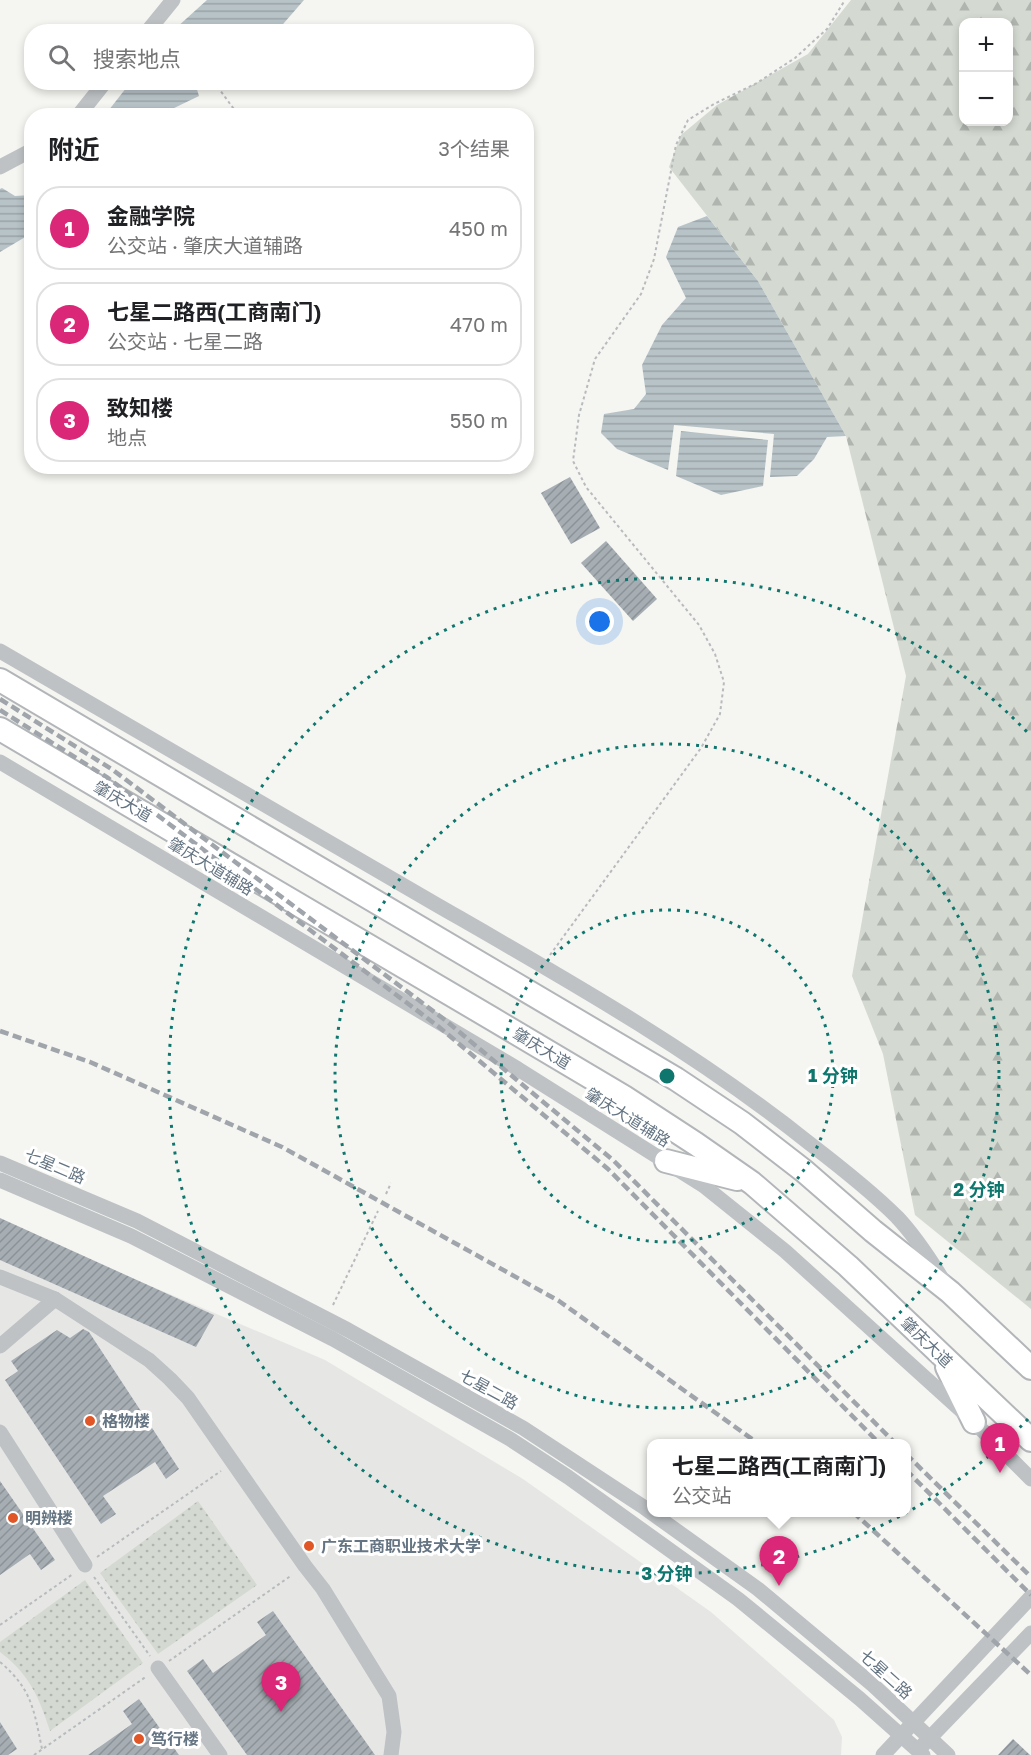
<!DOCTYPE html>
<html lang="zh">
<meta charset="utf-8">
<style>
body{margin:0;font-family:"Golos Text","Noto Sans SC",sans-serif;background:#f6f6f6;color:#202124}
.controls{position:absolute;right:18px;top:18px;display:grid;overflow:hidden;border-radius:12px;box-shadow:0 3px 9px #0003}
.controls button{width:54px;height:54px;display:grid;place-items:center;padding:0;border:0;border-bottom:2px solid #e0e0e0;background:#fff;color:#202124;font:30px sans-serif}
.you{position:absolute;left:600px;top:622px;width:21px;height:21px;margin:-15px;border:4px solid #fff;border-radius:50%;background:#1a73e8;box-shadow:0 0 0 9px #1a73e833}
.badge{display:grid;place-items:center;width:39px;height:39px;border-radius:50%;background:#db2777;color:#fff;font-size:20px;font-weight:700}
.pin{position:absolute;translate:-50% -50px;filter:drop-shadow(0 2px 3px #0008)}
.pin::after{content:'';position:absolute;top:32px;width:21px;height:18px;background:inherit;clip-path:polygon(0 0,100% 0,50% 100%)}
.popup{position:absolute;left:647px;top:1439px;width:264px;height:78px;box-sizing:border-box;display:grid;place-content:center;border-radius:12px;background:#fff;filter:drop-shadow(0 2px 4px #0005);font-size:20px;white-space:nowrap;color:#757577}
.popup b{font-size:22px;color:#202124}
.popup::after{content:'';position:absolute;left:50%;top:100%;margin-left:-12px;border:12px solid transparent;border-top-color:#fff}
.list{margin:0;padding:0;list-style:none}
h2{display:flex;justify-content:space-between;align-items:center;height:78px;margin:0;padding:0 24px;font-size:26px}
h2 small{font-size:20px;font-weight:400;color:#757577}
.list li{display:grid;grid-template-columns:39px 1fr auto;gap:18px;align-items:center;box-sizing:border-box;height:84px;margin:0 12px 12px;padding:0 12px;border:2px solid #e0e0e0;border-radius:24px}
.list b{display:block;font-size:22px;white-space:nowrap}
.list p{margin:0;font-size:20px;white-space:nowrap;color:#757577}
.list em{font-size:20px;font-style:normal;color:#757577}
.icon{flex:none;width:33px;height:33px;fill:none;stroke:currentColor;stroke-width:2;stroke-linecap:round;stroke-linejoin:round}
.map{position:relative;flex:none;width:1031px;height:1755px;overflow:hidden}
.search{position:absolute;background:#fff;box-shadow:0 3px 9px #0003;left:24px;top:24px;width:510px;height:66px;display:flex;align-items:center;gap:15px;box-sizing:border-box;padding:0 21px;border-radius:24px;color:#757577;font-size:22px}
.panel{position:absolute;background:#fff;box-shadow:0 3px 9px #0003;left:24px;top:108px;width:510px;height:366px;border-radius:24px}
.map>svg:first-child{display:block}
.built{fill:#e6e7e5}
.grass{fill:url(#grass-dots)}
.forest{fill:url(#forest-firs);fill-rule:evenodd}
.water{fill:url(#water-rules)}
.building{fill:url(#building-hatch)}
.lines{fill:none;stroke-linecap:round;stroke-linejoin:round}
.highway-casing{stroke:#b3b6b9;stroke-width:26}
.path{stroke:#b8bbbd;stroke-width:2;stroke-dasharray:3 3;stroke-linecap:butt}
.minor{stroke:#bec2c5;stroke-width:15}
.highway{stroke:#fff;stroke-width:22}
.rail{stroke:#9fa5ab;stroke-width:4.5;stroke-dasharray:9 4.5;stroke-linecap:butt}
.ring{fill:none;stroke:#0f766e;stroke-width:3;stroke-dasharray:3 6}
.poi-dot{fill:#e05626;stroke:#fff;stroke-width:2}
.labels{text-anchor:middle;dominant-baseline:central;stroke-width:6;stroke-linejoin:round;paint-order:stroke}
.street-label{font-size:16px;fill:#647482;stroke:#fff}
.poi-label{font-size:16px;font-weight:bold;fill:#647482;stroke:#fff;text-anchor:start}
.centre{fill:#0f766e;stroke:#fff;stroke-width:3}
.ring-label{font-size:18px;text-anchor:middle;font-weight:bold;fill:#0f766e;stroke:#fff;stroke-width:6;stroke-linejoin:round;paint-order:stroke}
</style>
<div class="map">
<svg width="1031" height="1755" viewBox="0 0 1031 1755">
<defs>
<pattern id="grass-dots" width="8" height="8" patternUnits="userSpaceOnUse" patternTransform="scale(1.5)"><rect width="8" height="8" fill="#d4dad1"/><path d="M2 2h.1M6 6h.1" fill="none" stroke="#b0b5af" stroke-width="1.8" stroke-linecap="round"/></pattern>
<pattern id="forest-firs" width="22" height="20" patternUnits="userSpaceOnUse" patternTransform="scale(1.5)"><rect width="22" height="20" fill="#d4dad1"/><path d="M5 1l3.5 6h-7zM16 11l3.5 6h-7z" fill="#b0b5af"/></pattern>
<pattern id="water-rules" width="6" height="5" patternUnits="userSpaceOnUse" patternTransform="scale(1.5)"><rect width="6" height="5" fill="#b8c3c8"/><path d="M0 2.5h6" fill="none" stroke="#99a3a8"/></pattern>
<pattern id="building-hatch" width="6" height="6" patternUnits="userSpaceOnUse" patternTransform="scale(1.5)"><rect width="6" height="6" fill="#a6aeb4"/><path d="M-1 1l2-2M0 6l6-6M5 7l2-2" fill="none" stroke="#8b9298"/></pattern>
</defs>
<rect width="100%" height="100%" fill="#f5f5f1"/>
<polygon class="built" points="0,1222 325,1360 523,1479 711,1612 834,1720 842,1737 841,1755 0,1755"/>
<g class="grass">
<polygon points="198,1501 257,1585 158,1654 100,1573"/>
<path d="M85,1580L143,1663L50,1731C39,1697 29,1674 0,1652V1642Z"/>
</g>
<path class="forest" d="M851,0H1031V1309L915,1215L883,1054L852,976L906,676L846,436L758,281L669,167L681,135L717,105L808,54ZM964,22H1008V122H964Z"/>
<g class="water">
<polygon points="207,0 304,0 277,31 178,31 176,28"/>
<polygon points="130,83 195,83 199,96 170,110 164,115 105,115"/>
<polygon points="2,188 15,196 31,195 32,233 0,252 0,189"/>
<polygon points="707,216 758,281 846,436 827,437 814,459 797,476 770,477 774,434 674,425 668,470 617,449 601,433 604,414 634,409 646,394 642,365 662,325 686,298 666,257 678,227"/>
<polygon points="681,431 768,440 763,486 721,495 676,476"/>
</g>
<g class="building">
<polygon points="570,477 600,528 571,544 541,493"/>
<polygon points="606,541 657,599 633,621 581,563"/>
<polygon points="0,1218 214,1315 196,1347 0,1260"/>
<polygon points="83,1329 89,1332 179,1469 166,1479 155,1462 103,1496 116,1514 101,1524 5,1380 18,1371 11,1361 57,1330 70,1338"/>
<polygon points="0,1481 55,1560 41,1570 30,1554 0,1575"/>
<polygon points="273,1611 375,1755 247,1755 187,1671 203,1659 213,1673 266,1635 257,1622"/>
<polygon points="139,1699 179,1755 88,1755 132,1724 123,1711"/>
<polygon points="0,1722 17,1749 8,1755 0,1755"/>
<polygon points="1013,1739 1030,1755 998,1755"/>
</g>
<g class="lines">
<defs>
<g id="highway">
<polyline points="0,680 676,1079 742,1123 804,1171 873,1231 950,1292 1031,1368"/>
<polyline points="0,729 491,1018 624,1097 696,1144 752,1183 848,1266 1031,1440"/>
<polyline points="666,1161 737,1179"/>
<polyline points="947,1367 974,1422"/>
</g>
</defs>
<use href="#highway" class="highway-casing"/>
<g class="path">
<polyline points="214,82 239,116"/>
<polyline points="550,955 701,748 720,714 724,682 715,654 699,625 586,487 573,461 579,415 595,359 641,294 654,259 676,145 688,120 714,104 757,83 795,58 827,29 845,0"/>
<polyline points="386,1194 391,1183"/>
<polyline points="333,1305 378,1211"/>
<polyline points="97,1557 221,1471"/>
<polyline points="94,1577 150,1656"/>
<polyline points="0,1625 73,1574"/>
<polyline points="169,1661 292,1575"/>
<path d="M0,1662C32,1689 34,1710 42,1749"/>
<polyline points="34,1755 147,1676"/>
</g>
<g class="minor">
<polyline points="147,32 173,0"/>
<polyline points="78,116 105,82"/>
<polyline points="0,167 32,150"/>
<path d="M0,651C146,736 291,820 437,905C564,978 694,1051 809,1143C839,1166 870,1190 897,1217C915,1236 930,1259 944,1282"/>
<polyline points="0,762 518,1069 704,1186 785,1251 974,1422 1031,1479"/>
<polyline points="0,1163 137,1221 348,1330 523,1428 642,1506 758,1589 873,1685 948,1755"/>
<polyline points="0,1180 131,1236 333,1339 510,1439 568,1477 738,1599 860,1699 923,1755"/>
<polyline points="0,1277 55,1299 149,1360 170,1379 188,1398 305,1566 323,1589 389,1696 394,1732 391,1755"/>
<polyline points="0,1346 55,1299"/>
<polyline points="0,1432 85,1565"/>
<polyline points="158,1668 220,1755"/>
<polyline points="922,1746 1031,1633"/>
<polyline points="883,1755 1031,1597"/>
</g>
<use href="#highway" class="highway"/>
<g class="rail">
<polyline points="0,699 113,770 445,1020 614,1161 896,1444"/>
<polyline points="0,710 108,778 439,1027 608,1169 880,1444"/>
<polyline points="0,1031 90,1062 282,1147 559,1301 759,1444"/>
<polyline points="906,1454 1031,1577"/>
<polyline points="906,1470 1031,1595"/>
<polyline points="853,1512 1031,1675"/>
</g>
</g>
<g class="ring">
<circle cx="667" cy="1076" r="166"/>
<circle cx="667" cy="1076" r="332"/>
<path d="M1028 1419A498 498 0 1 1 1028 733"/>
</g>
<g class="poi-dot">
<circle cx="90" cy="1421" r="6"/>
<circle cx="13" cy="1518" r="6"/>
<circle cx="309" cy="1546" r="6"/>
<circle cx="139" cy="1739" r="6"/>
</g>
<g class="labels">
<g class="street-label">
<text transform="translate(123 801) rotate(30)">肇庆大道</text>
<text transform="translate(211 866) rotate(31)">肇庆大道辅路</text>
<text transform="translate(542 1048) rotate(31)">肇庆大道</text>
<text transform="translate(628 1117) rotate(32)">肇庆大道辅路</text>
<text transform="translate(55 1166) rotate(23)">七星二路</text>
<text transform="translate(927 1342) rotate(44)">肇庆大道</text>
<text transform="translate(489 1389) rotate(29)">七星二路</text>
<text transform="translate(886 1674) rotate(42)">七星二路</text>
</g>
<g class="poi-label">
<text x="102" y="1421">格物楼</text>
<text x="25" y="1518">明辨楼</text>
<text x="321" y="1546">广东工商职业技术大学</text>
<text x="151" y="1739">笃行楼</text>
</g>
</g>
<circle cx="667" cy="1076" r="9" class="centre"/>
<g class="ring-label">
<text x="833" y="1082">1 分钟</text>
<text x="979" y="1196">2 分钟</text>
<text x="667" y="1580">3 分钟</text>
</g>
</svg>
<div class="controls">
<button>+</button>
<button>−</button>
</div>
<div class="you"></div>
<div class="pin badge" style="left:1000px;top:1473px">1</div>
<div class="pin badge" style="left:779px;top:1586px">2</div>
<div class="popup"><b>七星二路西(工商南门)</b>公交站</div>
<div class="pin badge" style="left:281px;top:1712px">3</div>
<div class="search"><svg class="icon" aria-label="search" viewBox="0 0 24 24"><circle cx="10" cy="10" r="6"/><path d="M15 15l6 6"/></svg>搜索地点</div>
<section class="panel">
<h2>附近<small>3个结果</small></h2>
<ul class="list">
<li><span class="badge">1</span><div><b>金融学院</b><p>公交站 · 肇庆大道辅路</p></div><em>450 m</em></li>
<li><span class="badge">2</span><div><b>七星二路西(工商南门)</b><p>公交站 · 七星二路</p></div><em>470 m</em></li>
<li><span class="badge">3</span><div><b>致知楼</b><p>地点</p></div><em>550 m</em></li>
</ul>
</section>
</div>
